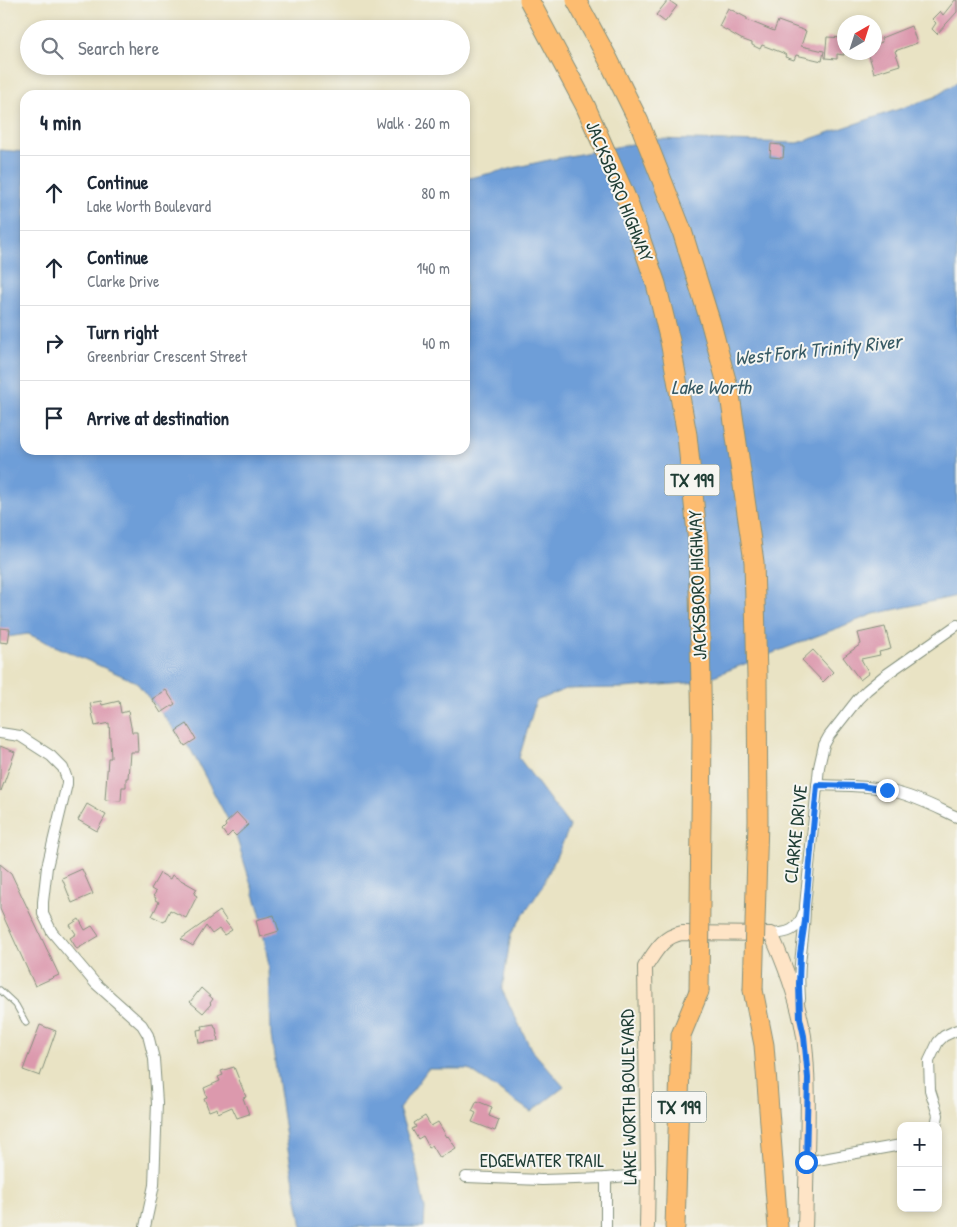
<!DOCTYPE html>
<meta charset="utf-8">
<style>
body{margin:0;font-family:"Patrick Hand",sans-serif;background:#f2f2f3;color:#1f2937}
.controls{position:absolute;right:15px;bottom:15px;display:grid;overflow:hidden;border-radius:10px;box-shadow:0 2px 8px #0003}
.controls button{width:45px;height:45px;display:grid;place-items:center;padding:0;border:0;border-bottom:1px solid #e0e1e3;background:#fff;color:#1f2937;font:25px sans-serif}
.compass{position:absolute;left:837px;top:15px;width:45px;height:45px;border-radius:50%;background:#fff;box-shadow:0 2px 8px #0003;rotate:39deg}
.stop{position:absolute;width:15px;height:15px;margin:-11px;border:4px solid #1a73e8;border-radius:50%;background:#fff}
.stop.end{background:#1a73e8;border-color:#fff;box-shadow:0 1px 5px #0008}
.list{margin:0;padding:0;list-style:none}
h2{display:flex;justify-content:space-between;align-items:center;height:65px;margin:0;padding:0 20px;font-size:21px}
h2 small{font-size:16px;font-weight:400;color:#747a83}
.list li{display:grid;grid-template-columns:32px 1fr auto;gap:15px;align-items:center;box-sizing:border-box;height:75px;padding:0 20px;border-top:1px solid #e0e1e3}
.list b{display:block;font-size:19px;white-space:nowrap}
.list p{margin:0;font-size:16px;white-space:nowrap;color:#747a83}
.list em{font-size:16px;font-style:normal;color:#747a83}
.icon{flex:none;width:28px;height:28px;fill:none;stroke:currentColor;stroke-width:2;stroke-linecap:round;stroke-linejoin:round}
.map{position:relative;flex:none;width:957px;height:1227px;overflow:hidden}
.search{position:absolute;background:#fff;box-shadow:0 2px 8px #0003;left:20px;top:20px;width:450px;height:55px;display:flex;align-items:center;gap:12px;box-sizing:border-box;padding:0 18px;border-radius:28px;color:#747a83;font-size:19px}
.panel{position:absolute;background:#fff;box-shadow:0 2px 8px #0003;left:20px;top:90px;width:450px;height:365px;border-radius:15px}
.map>svg:first-child{display:block}
.water{fill:#6e9ed8;stroke:#466e86}
.building{fill:#dc99ad}
.lines{fill:none;stroke-linecap:round;stroke-linejoin:round}
.lane-casing{stroke:#84907c;stroke-width:7}
.street-casing{stroke:#84907c;stroke-width:12}
.secondary-casing{stroke:#84907c;stroke-width:16}
.highway-casing{stroke:#84907c;stroke-width:21}
.lane{stroke:#fff;stroke-width:5}
.street{stroke:#fff;stroke-width:10}
.secondary{stroke:#fee4c6;stroke-width:14}
.highway{stroke:#fdbc70;stroke-width:19}
.highway-bridge-casing{stroke:#84907c;stroke-width:21;stroke-linecap:butt}
.highway-bridge{stroke:#fdbc70;stroke-width:19}
.route{stroke:#1a73e8;stroke-width:6}
.labels{text-anchor:middle;dominant-baseline:central;stroke-width:4;stroke-linejoin:round;paint-order:stroke}
.shield{fill:#f6f6f2;stroke:#60746d;stroke-width:1}
.shield-label{font-size:18px;font-weight:bold;fill:#1f3d34}
.street-label{font-size:19px;fill:#1f3d34;stroke:#f6f6f2}
.water-label{font-size:20px;font-style:italic;fill:#375a65;stroke:#f6f6f2}
</style>
<div class="map">
<svg width="957" height="1227" viewBox="0 0 957 1227">
<rect width="100%" height="100%" fill="#f6f6f2"/>
<filter id="ink" filterUnits="userSpaceOnUse"><feTurbulence type="fractalNoise" baseFrequency=".02" numOctaves="2"/><feDisplacementMap in="SourceGraphic" scale="10" xChannelSelector="R" yChannelSelector="G"/><feConvolveMatrix kernelMatrix="1 2 1 2 8 2 1 2 1" color-interpolation-filters="sRGB"/></filter>
<filter id="wash" filterUnits="userSpaceOnUse"><feTurbulence type="fractalNoise" baseFrequency=".0096" numOctaves="4" result="noise"/><feDisplacementMap in="SourceGraphic" scale="20" xChannelSelector="R" yChannelSelector="G"/><feGaussianBlur stdDeviation="1.12" result="paint"/><feColorMatrix in="noise" values="0 0 0 0 0 0 0 0 0 0 0 0 0 0 0 0 0 1.4 0 .05"/><feComposite in="paint" operator="in"/></filter>
<g filter="url(#wash)">
<rect width="100%" height="100%" fill="#e9e3c4"/>
<polygon class="water" points="957,82 957,596 874,614 698,682 624,688 566,689 536,701 519,758 570,827 542,887 511,934 502,990 531,1049 564,1087 531,1112 468,1069 428,1069 399,1109 414,1156 425,1209 424,1227 302,1227 286,1138 271,1036 269,968 260,913 235,833 191,750 136,682 28,634 0,638 0,150 25,152 25,450 465,450 465,179 544,161 657,139 798,143 935,97"/>
<g id="blocks">
<g class="building">
<polygon points="668,0 677,6 665,22 656,15"/>
<polygon points="955,0 957,0 957,12 937,34 932,29 936,23 932,19 940,11 943,15"/>
<polygon points="728,8 747,18 747,20 774,31 778,21 806,31 801,46 824,51 822,61 796,55 794,60 785,57 786,55 783,53 762,45 760,49 752,45 752,43 741,39 719,26"/>
<polygon points="911,26 917,43 895,51 900,65 874,73 868,52 874,52 874,45 882,42 881,38"/>
<polygon points="827,37 844,38 844,55 837,54 837,59 825,58"/>
<polygon points="771,144 782,145 782,147 784,147 783,158 770,157"/>
<polygon points="885,627 891,649 879,652 880,655 861,659 869,673 860,680 843,657 861,644 858,633"/>
<polygon points="0,628 10,629 8,643 0,642"/>
<polygon points="813,650 833,672 823,682 802,660"/>
<polygon points="166,690 175,704 161,713 152,699"/>
<polygon points="101,701 102,705 119,701 121,713 128,711 132,732 137,732 138,752 130,752 128,778 126,778 126,787 122,787 121,801 105,800 108,758 111,758 109,723 95,726 90,703"/>
<polygon points="187,724 196,739 185,746 176,731"/>
<polygon points="0,746 15,752 1,791 0,790"/>
<polygon points="87,804 106,815 97,831 78,820"/>
<polygon points="237,813 248,825 236,836 232,832 227,837 222,830 226,826 225,824"/>
<polygon points="0,864 11,873 59,975 35,986 0,909"/>
<polygon points="82,869 93,894 72,903 62,878"/>
<polygon points="160,873 170,879 172,875 197,889 194,894 197,896 186,918 170,910 164,922 152,916 159,902 155,900 156,898 153,896 156,892 151,889"/>
<polygon points="220,911 226,920 225,921 232,930 224,935 219,929 212,934 206,926 193,946 181,939"/>
<polygon points="274,915 279,931 260,937 256,920"/>
<polygon points="79,919 85,930 92,926 99,936 77,949 70,938 76,934 70,925"/>
<polygon points="201,988 213,999 210,1003 211,1004 203,1013 190,1002"/>
<polygon points="214,1024 215,1028 216,1028 218,1041 199,1043 197,1030 203,1029 202,1026"/>
<polygon points="40,1025 56,1031 40,1076 23,1070"/>
<polygon points="234,1067 246,1097 243,1098 249,1114 237,1118 232,1107 218,1113 217,1108 209,1111 204,1098 207,1097 204,1088 220,1081 218,1077 223,1075 221,1071"/>
<polygon points="477,1101 492,1107 489,1116 499,1120 495,1131 472,1122 476,1113 472,1111"/>
<polygon points="425,1116 431,1126 438,1122 447,1137 448,1136 456,1148 440,1158 432,1145 429,1147 423,1136 418,1139 412,1129 416,1127 414,1123"/>
</g>
</g>
</g>
<g filter="url(#ink)">
<use href="#blocks" fill-opacity="0" stroke="#84907c" stroke-width="1"/>
<g class="lines">
<defs>
<polyline id="lane" points="0,990 16,1005 26,1023"/>
<g id="street">
<polyline points="0,733 20,736 51,756 63,768 67,779 67,784 47,867 43,902 43,914 52,932 95,983 142,1025 148,1035 154,1059 157,1103 154,1185 145,1227"/>
<path d="M817,785C843,786 870,785 895,792C917,797 937,808 957,817"/>
<path d="M771,934C787,933 798,931 803,914"/>
<path d="M800,999C799,984 799,969 801,954C803,938 805,923 805,906L819,767L824,745L829,736L858,699L867,690L884,676L957,625"/>
<polyline points="936,1126 938,1115 930,1090 929,1061 938,1042 944,1036 957,1030"/>
<polyline points="806,1162 901,1145"/>
<polyline points="466,1177 542,1180 606,1178 648,1174"/>
<polyline points="606,1227 606,1178"/>
</g>
<path id="secondary" d="M647,1227L648,1174L645,967C656,951 662,937 682,933L771,934C786,967 798,1000 804,1036C809,1075 808,1115 807,1154C806,1178 806,1203 805,1227"/>
<g id="highway">
<polyline points="753,990 764,1045 778,1227"/>
<polyline points="675,1227 681,1035 699,991"/>
</g>
</defs>
<use href="#lane" class="lane-casing"/>
<use href="#street" class="street-casing"/>
<use href="#secondary" class="secondary-casing"/>
<use href="#highway" class="highway-casing"/>
<use href="#lane" class="lane"/>
<use href="#street" class="street"/>
<use href="#secondary" class="secondary"/>
<use href="#highway" class="highway"/>
<defs>
<g id="highway-bridge">
<polyline points="529,0 585,105 627,200 656,284 670,341 687,435 698,543 702,736 699,991"/>
<polyline points="576,0 608,59 639,122 682,231 711,324 730,395 754,562 757,677 758,821 753,990"/>
</g>
</defs>
<use href="#highway-bridge" class="highway-bridge-casing"/>
<use href="#highway-bridge" class="highway-bridge"/>
</g>
</g>
<g class="lines" filter="url(#ink)">
<polyline class="route" points="806,1162 808,1078 804,1036 800,1018 799,984 800,954 805,921 806,906 817,785 861,786 887,790"/>
</g>
<g class="labels">
<g class="shield">
<rect x="664.5" y="464.5" width="55" height="31" rx="4"/>
<rect x="651.5" y="1091.5" width="55" height="31" rx="4"/>
</g>
<g class="shield-label">
<text x="692" y="480">TX 199</text>
<text x="679" y="1107">TX 199</text>
</g>
<g class="street-label">
<text transform="translate(620 191) rotate(68)">JACKSBORO HIGHWAY</text>
<text transform="translate(697 585) rotate(-92)">JACKSBORO HIGHWAY</text>
<text transform="translate(795 834) rotate(-84)">CLARKE DRIVE</text>
<text transform="translate(628 1097) rotate(-91)">LAKE WORTH BOULEVARD</text>
<text x="542" y="1160">EDGEWATER TRAIL</text>
</g>
<g class="water-label">
<text transform="translate(818 349) rotate(-6)">West Fork Trinity River</text>
<text x="711" y="386">Lake Worth</text>
</g>
</g>
</svg>
<div class="controls">
<button>+</button>
<button>−</button>
</div>
<svg class="compass" viewBox="-18 -18 36 36"><path d="M0-13l5 13h-10z" fill="#e53935"/><path d="M0 13l5-13h-10z" fill="#747a83"/></svg>
<div class="stop" style="left:806px;top:1162px"></div>
<div class="stop end" style="left:887px;top:790px"></div>
<div class="search"><svg class="icon" aria-label="search" viewBox="0 0 24 24"><circle cx="10" cy="10" r="6"/><path d="M15 15l6 6"/></svg>Search here</div>
<section class="panel">
<h2>4 min<small>Walk · 260 m</small></h2>
<ul class="list">
<li><svg class="icon" aria-label="ahead" viewBox="0 0 24 24"><path d="M12 20V5M6 11l6-6 6 6"/></svg><div><b>Continue</b><p>Lake Worth Boulevard</p></div><em>80 m</em></li>
<li><svg class="icon" aria-label="ahead" viewBox="0 0 24 24"><path d="M12 20V5M6 11l6-6 6 6"/></svg><div><b>Continue</b><p>Clarke Drive</p></div><em>140 m</em></li>
<li><svg class="icon" aria-label="right" viewBox="0 0 24 24"><path d="M7 20v-9h11M14 6l5 5-5 5"/></svg><div><b>Turn right</b><p>Greenbriar Crescent Street</p></div><em>40 m</em></li>
<li><svg class="icon" aria-label="arrive" viewBox="0 0 24 24"><path d="M6 21V4h12l-3 4 3 4H6"/></svg><div><b>Arrive at destination</b></div></li>
</ul>
</section>
</div>
